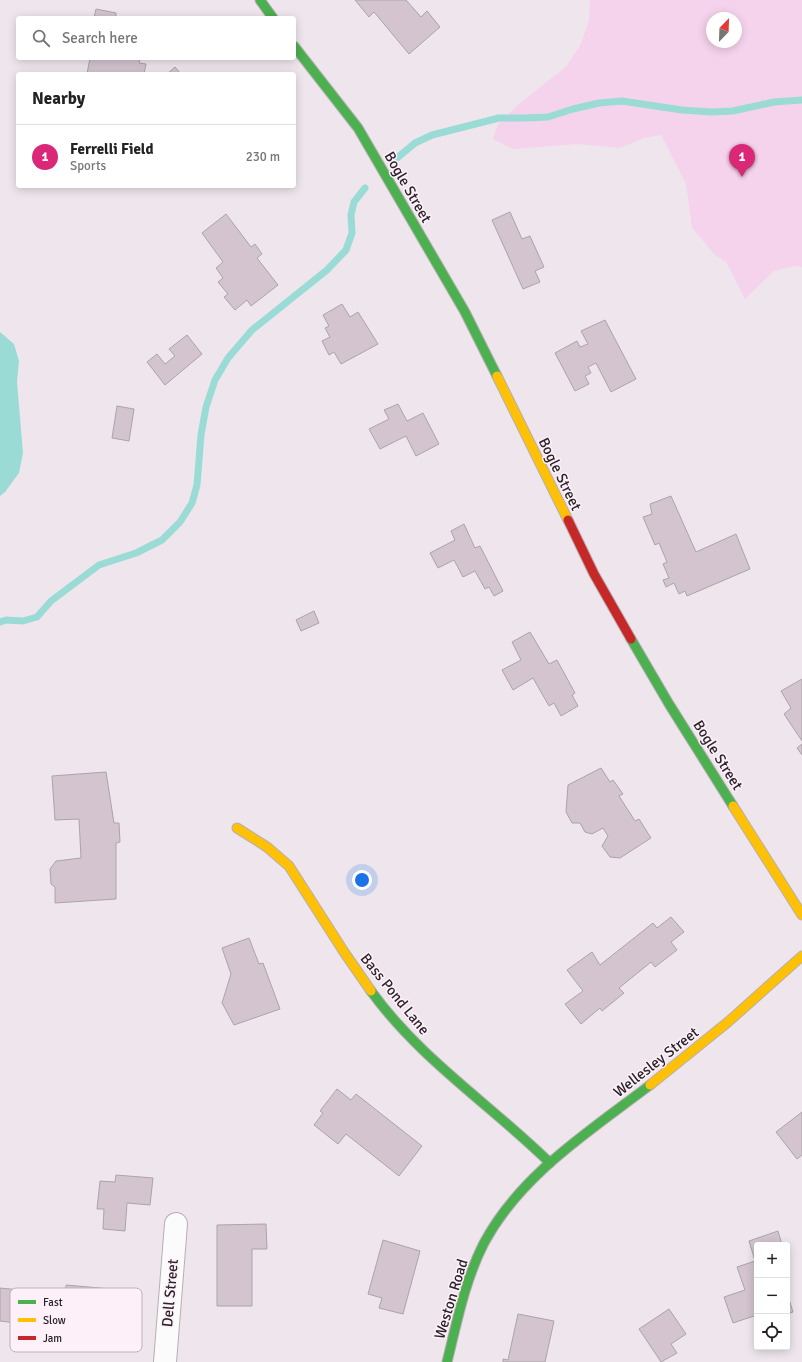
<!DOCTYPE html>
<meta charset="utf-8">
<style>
body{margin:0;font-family:Signika,sans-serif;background:#f2f2f2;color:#222}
.controls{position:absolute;right:12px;bottom:12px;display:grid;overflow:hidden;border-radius:4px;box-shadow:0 2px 10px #0003}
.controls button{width:36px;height:36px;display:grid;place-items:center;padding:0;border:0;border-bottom:1px solid #e0e0e0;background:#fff;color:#222;font:20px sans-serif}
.compass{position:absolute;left:706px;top:12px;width:36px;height:36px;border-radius:50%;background:#fff;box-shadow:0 2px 10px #0003;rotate:23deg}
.you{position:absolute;left:362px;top:880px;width:14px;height:14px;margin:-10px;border:3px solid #fff;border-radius:50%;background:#1a73e8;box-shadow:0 0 0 6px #1a73e833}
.badge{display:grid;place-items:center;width:26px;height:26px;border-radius:50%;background:#db2777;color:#fff;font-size:13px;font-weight:700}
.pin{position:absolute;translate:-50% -33px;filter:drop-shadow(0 1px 2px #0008)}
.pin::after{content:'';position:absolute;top:21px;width:14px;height:12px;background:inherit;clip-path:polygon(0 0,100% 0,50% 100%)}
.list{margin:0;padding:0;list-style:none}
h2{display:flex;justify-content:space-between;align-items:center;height:52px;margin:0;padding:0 16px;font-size:17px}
h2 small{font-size:13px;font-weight:400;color:#767676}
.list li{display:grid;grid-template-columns:26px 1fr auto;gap:12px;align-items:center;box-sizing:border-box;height:64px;padding:0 16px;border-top:1px solid #e0e0e0}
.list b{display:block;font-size:15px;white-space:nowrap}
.list p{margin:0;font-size:13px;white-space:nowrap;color:#767676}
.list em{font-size:13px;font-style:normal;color:#767676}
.icon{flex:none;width:22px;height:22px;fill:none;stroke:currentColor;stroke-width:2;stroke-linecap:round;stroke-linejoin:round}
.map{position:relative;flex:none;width:802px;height:1362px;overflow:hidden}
.search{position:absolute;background:#fff;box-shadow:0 2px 10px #0003;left:16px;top:16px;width:280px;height:44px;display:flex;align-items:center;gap:10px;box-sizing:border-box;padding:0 14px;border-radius:4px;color:#767676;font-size:15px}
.panel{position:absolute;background:#fff;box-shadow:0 2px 10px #0003;left:16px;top:72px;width:280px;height:116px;border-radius:4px}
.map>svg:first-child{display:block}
.green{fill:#f5d3ec;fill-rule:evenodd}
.water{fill:#9adcd5}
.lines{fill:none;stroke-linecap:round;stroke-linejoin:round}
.stream{stroke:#9adcd5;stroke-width:7}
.building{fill:#d3c4cf;stroke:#aaa4a8}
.street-casing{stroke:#b5afb3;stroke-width:24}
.fast-casing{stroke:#b5afb3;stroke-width:11}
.slow-casing{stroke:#b5afb3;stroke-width:11}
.jam-casing{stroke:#b5afb3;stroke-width:11}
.street{stroke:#fcfbfc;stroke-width:22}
.fast{stroke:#4caf50;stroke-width:9}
.slow{stroke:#ffc107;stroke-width:9}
.jam{stroke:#c62828;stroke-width:9}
.labels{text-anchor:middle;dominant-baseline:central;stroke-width:3;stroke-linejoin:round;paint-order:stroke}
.street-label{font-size:15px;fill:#292328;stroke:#fdf0f9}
.key{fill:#fdf0f9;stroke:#bdb2ba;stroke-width:1}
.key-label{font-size:11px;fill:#292328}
</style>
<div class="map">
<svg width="802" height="1362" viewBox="0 0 802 1362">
<rect width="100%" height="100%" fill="#eee6ec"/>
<path class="green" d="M590,0H802V267L794,266L774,271L745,299L726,262L716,256L692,228L686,184L661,135L644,138L620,148L578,144L513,149L493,139L498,124L520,103L566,67L581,44L589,20ZM712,18H736V42H712Z"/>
<polygon class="water" points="0,332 14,344 19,361 17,382 23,453 19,473 5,492 0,496"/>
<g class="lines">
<g class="stream">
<polyline points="397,158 415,143 432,135 499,118 524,118 548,117 573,109 599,103 622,101 682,110 711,112 733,111 774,102 802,100"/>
<polyline points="0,622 6,620 23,621 37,617 51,601 99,565 136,553 162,540 180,522 192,503 197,485 201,435 206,407 215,380 228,358 252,330 327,270 346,250 352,233 351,215 354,202 365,188"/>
</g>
</g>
<g class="building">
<polygon points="355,0 406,0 421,17 427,11 440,27 409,54 374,12 369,17"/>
<polygon points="96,9 116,13 116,18 94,18"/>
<polygon points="90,58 140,58 139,63 146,64 144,74 87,74"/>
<polygon points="175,67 181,74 167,74"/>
<polygon points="510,212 522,239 530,236 544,267 535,271 540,282 523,289 492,220"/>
<polygon points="226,214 251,247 255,244 262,254 257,258 278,285 251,306 247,300 235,310 224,297 228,294 218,282 223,278 216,268 223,262 202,233"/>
<polygon points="342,304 350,317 358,312 378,344 341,364 334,352 329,355 322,341 330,337 325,328 329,326 323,315"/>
<polygon points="605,320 636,379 611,392 596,363 588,367 591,373 585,376 589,384 575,391 555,353 577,341 580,347 588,344 581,331"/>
<polygon points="187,335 202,354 165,385 147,362 157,354 165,364 175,356 169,349"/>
<polygon points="398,404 407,421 423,413 439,444 416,456 406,436 380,449 369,429 389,419 384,410"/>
<polygon points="117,406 134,409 129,441 112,438"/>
<polygon points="671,496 696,552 736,534 750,569 687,596 685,591 679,594 674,583 666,587 663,580 669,578 663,564 667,562 659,543 655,545 643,517 652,514 650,504"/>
<polygon points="464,524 475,548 480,546 503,591 494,596 489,587 485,589 475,571 463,577 454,560 438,568 430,553 455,540 451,531"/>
<polygon points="314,611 319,623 301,631 296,620"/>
<polygon points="530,632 549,664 557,660 575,693 572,695 578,706 561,716 554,703 549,706 533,678 513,690 502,670 521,660 512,642"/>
<polygon points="802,679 802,741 784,714 791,708 781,691"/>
<polygon points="802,744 802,755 797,748"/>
<polygon points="601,768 610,782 613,780 623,794 619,796 635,821 639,819 651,838 620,858 610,857 602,846 608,836 603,828 592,834 585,832 580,823 572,823 566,812 568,785"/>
<polygon points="106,772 114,823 119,823 120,842 116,843 116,899 55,903 55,887 51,884 50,869 56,861 81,858 79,819 55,820 52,776"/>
<polygon points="671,917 684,932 671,942 677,950 655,967 651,962 619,988 624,993 602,1011 600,1008 581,1024 565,1004 583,991 567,970 592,952 600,965 653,923 657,928"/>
<polygon points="249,938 259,964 263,963 280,1009 234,1025 222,1003 231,974 222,948"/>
<polygon points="337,1089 351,1100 356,1094 422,1146 399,1176 346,1134 338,1144 314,1125 323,1113 320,1111"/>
<polygon points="802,1112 802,1155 797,1159 776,1132"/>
<polygon points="116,1175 153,1178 150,1205 127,1203 125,1231 103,1229 104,1209 97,1209 100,1181 115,1182"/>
<polygon points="266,1224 267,1249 252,1249 252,1306 217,1306 217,1225"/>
<polygon points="778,1231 782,1245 757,1245 757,1316 757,1315 733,1323 724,1297 745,1290 737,1267 755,1261 749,1241"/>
<polygon points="383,1240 420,1251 403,1314 379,1308 382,1298 368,1294"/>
<polygon points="66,1285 122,1290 118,1333 96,1331 96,1324 63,1321"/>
<polygon points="0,1288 20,1290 16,1323 0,1321"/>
<polygon points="787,1293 793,1312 787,1314"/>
<polygon points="669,1309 686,1334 671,1344 677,1353 661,1362 639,1329"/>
<polygon points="518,1314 554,1321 545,1362 503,1362 503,1359 508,1360"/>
</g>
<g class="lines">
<defs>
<polyline id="street" points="165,1362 176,1224"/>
<g id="fast">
<polyline points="260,0 273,18"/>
<polyline points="294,46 358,128 465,312 497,376"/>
<polyline points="631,639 669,704 733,806"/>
<path d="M371,991C420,1059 491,1105 550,1163"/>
<path d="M447,1362C457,1322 465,1280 484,1243C521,1174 590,1131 650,1085"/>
</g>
<g id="slow">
<polyline points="497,376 568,520"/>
<polyline points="733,806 802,915"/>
<polyline points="237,828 267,847 289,866 344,952 371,991"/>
<polyline points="650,1085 728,1022 802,956"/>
</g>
<polyline id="jam" points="568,520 594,574 631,639"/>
</defs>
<use href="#street" class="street-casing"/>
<use href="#fast" class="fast-casing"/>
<use href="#slow" class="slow-casing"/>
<use href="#jam" class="jam-casing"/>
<use href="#street" class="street"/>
<use href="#fast" class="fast"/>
<use href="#slow" class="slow"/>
<use href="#jam" class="jam"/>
</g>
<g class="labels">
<g class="street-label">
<text transform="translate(408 187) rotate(60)">Bogle Street</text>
<text transform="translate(560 474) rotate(64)">Bogle Street</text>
<text transform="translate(718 755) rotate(58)">Bogle Street</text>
<text transform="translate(395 994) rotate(51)">Bass Pond Lane</text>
<text transform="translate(656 1062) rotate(-38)">Wellesley Street</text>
<text transform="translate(170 1293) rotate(-85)">Dell Street</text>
<text transform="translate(451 1299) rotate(-73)">Weston Road</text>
</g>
</g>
<rect x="10" y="1288" width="132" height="64" rx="6" class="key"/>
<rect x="18" y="1300" width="18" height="4" fill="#4caf50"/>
<rect x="18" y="1318" width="18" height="4" fill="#ffc107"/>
<rect x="18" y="1336" width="18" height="4" fill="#c62828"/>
<g class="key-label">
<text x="43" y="1306">Fast</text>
<text x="43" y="1324">Slow</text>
<text x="43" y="1342">Jam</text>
</g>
</svg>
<div class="controls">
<button>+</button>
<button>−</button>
<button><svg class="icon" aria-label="locate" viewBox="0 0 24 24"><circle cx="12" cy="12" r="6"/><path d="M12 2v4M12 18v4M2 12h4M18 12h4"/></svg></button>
</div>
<svg class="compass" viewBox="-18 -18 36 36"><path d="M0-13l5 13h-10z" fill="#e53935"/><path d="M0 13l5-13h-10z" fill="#767676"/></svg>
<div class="you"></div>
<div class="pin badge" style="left:742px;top:177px">1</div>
<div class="search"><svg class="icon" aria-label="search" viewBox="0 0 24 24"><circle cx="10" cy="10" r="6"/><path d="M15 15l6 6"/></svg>Search here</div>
<section class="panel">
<h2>Nearby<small></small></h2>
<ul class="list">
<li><span class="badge">1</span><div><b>Ferrelli Field</b><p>Sports</p></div><em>230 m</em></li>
</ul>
</section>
</div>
